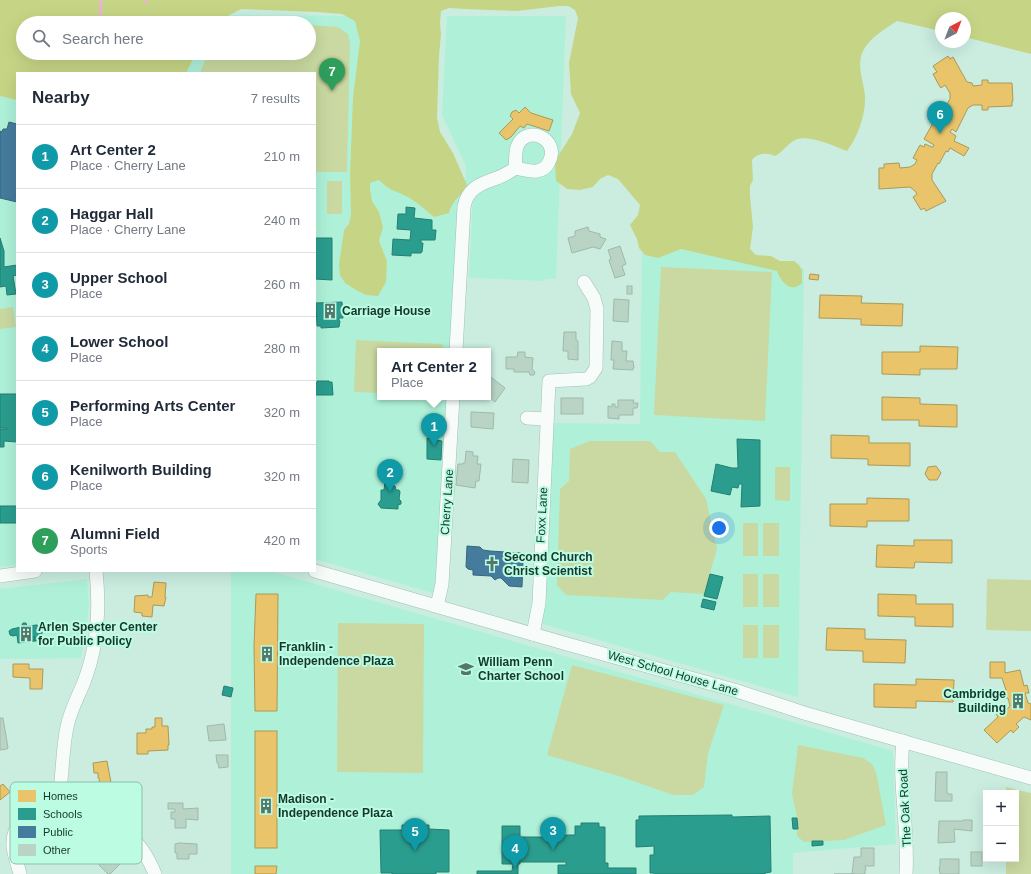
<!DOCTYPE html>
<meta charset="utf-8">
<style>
body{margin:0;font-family:Arial,sans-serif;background:#f6f6f7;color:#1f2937}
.controls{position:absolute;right:12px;bottom:12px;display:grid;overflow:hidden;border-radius:0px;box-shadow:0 4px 16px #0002}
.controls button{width:36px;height:36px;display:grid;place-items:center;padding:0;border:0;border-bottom:1px solid #e0e1e3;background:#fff;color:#1f2937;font:20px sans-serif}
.compass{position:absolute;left:935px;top:12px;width:36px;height:36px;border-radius:50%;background:#fff;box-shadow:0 4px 16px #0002;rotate:42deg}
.you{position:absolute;left:719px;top:528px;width:14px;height:14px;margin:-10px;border:3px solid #fff;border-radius:50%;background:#1a73e8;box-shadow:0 0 0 6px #1a73e833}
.badge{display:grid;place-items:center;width:26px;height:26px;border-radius:50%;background:#d93025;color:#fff;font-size:13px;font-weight:700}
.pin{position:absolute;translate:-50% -33px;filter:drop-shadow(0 1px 2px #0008)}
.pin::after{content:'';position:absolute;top:21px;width:14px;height:12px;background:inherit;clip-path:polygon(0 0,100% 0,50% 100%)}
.popup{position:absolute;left:377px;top:348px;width:114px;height:52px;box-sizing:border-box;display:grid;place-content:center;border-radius:0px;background:#fff;filter:drop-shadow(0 1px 3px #0005);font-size:13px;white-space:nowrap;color:#747a83}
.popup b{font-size:15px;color:#1f2937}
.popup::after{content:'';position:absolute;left:50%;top:100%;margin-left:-8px;border:8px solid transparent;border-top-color:#fff}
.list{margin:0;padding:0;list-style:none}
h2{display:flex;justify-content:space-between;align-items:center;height:52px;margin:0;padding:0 16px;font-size:17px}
h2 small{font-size:13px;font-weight:400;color:#747a83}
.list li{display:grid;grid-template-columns:26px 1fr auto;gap:12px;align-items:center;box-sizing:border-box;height:64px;padding:0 16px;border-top:1px solid #e0e1e3}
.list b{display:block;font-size:15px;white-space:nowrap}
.list p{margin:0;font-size:13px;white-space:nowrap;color:#747a83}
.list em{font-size:13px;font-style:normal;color:#747a83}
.icon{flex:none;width:22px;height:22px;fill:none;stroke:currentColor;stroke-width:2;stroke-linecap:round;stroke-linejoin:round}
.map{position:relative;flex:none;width:1031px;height:874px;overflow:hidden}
.search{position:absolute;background:#fff;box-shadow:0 4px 16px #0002;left:16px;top:16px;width:300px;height:44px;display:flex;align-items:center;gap:10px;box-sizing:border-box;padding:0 14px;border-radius:22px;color:#747a83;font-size:15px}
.panel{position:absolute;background:#fff;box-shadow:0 4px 16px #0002;left:16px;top:72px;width:300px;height:500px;border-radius:0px}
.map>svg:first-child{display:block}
.built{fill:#aef1d8}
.green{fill:#c9d9a1}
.forest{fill:#c6d585}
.homes{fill:#e9c46a;stroke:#a99a57}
.schools{fill:#2a9d8f;stroke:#247f71}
.public{fill:#457b9d;stroke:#37677b}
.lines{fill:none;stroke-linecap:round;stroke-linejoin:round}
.stream{stroke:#e9b4d0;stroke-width:3}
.building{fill:#b9d4c5;stroke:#9fb9aa}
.minor-casing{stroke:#a1c0b5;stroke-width:14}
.minor{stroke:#f7fcfa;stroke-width:13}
.labels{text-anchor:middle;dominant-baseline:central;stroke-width:4;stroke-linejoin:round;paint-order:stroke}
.poi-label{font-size:12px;font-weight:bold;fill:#15382c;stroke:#bbfce3;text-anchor:start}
.street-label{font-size:12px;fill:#15382c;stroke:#bbfce3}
.key{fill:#bbfce3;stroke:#89c1ac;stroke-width:1}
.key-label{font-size:11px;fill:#15382c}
</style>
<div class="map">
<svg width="1031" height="874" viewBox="0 0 1031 874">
<rect width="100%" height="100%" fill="#caede0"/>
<g class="built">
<polygon points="219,15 371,16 455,192 462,194 454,351 380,351 380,397 452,397 440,595 315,559 315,73 157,73 158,53 309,53 309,23 207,23"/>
<polygon points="447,16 566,16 556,279 546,279 545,281 469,278 473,196 465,191 466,166 442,115"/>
<polygon points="0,91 17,95 17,565 0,567"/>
<polygon points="642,233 804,269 798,697 543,624 552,423 640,424"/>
<polygon points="231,571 270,571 893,751 896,844 793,853 793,874 231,874"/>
<polygon points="87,579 89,604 87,622 81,658 0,659 0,589"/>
</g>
<g class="green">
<polygon points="309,25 338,27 348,34 350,43 347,172 315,172 315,73 200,73 208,53 309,53"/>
<rect x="327" y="181" width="15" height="33"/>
<polygon points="661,267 772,272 765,421 654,415"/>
<polygon points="13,307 16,327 0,329 0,309"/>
<polygon points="356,340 443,344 442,351 380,351 380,393 354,392"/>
<polygon points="590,441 650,441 660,452 675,452 706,499 717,549 704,594 671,592 663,600 566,595 557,585 560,489 569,481 570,449"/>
<polygon points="775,467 790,467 790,501 775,500"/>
<rect x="743" y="523" width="15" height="33"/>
<rect x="763" y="523" width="16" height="33"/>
<rect x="743" y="574" width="15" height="33"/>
<rect x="763" y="574" width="16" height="33"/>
<polygon points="987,579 1031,580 1031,631 986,630"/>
<polygon points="338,623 424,624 423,773 337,772"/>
<rect x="743" y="625" width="15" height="33"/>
<rect x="763" y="625" width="16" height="33"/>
<polygon points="572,665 724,705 708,753 704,787 693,795 673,795 622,777 547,755"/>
<polygon points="798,745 863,758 872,764 876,772 886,825 844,840 804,842 797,836 797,817 792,794"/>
<polygon points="1006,787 1031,793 1031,874 1006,874 1006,859 1016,859 1016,793 1006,793"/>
</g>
<path class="forest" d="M0,0H1031V54L965,37V18H941V31L897,21C884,30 870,37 863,51C856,65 864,82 865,96C866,114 858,137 847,151C832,146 810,134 795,140C787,144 783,152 775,156C767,152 757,153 752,160L753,180L750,186V196L753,227L750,249L756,255L771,256L780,261H794L799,265L802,270V283C791,294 781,282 777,271L681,249L658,258L645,255L639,248L637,239L630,225L638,215L640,205L618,179L608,175L600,179L593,187L580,190L567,189L556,181L555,161L572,134L580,113L571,94L569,63L578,18L575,10L568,6H559L517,11L465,9L449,8L441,11L440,23L441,34L439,56L437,117L440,132L453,153L467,185C462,196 452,200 449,213L434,217C425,210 416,201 406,196C394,190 390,191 379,180L370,183V189L372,201L379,212L383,227L379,241L387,261L386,282L378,296L366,295L356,290L345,283L340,275L339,265L344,230L349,224L351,214L350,174L353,97L360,41L355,21L342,14L317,12L241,9L222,19L218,23H23V53H196L186,73H17V100L0,96Z"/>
<g class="homes">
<polygon points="948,56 950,59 953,57 967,82 972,83 973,86 982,85 982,80 988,80 988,83 1012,83 1013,101 1012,101 1012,106 988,107 988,110 982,110 982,105 973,105 968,108 956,132 952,129 950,132 956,136 954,141 969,148 964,156 950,148 948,152 946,151 939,164 938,163 932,174 932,180 946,201 926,211 924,208 921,210 913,197 917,194 915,191 910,187 879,189 879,168 884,168 884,164 899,163 900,168 910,167 915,164 917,160 913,158 920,145 924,147 925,144 932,147 933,147 934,145 924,139 933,123 942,128 944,125 937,121 939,117 936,115 942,104 943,102 947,104 950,99 950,93 945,85 941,88 940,87 933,74 937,72 933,66"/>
<polygon points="525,107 531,113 553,120 549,131 527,124 524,128 520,126 511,137 506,140 499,133 513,119 510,116 512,112 516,110 519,113"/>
<polygon points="810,274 819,275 818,280 809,279"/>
<polygon points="820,295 862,296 861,303 903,304 902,326 861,325 861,319 819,318"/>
<polygon points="920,346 958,347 957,369 920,369 920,375 882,374 882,352 920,352"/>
<polygon points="882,397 920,398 920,404 957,405 957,427 919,426 919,420 882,420"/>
<polygon points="831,435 869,436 869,443 910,443 910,466 868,465 868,459 831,458"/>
<polygon points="936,466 941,473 937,480 929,480 925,474 928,467"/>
<polygon points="867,498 909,499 909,521 867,521 867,527 830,526 830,504 867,504"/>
<polygon points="914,540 952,540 952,563 915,562 914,568 876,567 877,545 914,546"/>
<polygon points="154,582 166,583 165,597 166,597 164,606 153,605 152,617 142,616 142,613 134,612 135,596 148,595 148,597 152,597"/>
<polygon points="256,594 278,594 277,711 255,711 254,646"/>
<polygon points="878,594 916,595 916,604 953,604 953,627 915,626 915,617 878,616"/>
<polygon points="827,628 865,629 865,639 906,640 905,663 863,662 863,651 826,650"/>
<polygon points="990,662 1005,662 1005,673 1020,670 1024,686 1027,685 1029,693 1025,693 1028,703 1031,704 1031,720 1024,717 1016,724 1019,727 1013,733 1011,730 997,743 984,730 998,717 996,714 1001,709 1004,712 1010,706 1008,698 1004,699 1002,691 1006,690 1002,678 990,678"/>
<polygon points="13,664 29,664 29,669 43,669 42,689 30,689 30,678 13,677"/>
<polygon points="916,679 954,680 953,702 916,701 916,708 874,707 874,684 916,685"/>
<polygon points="155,718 162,718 162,726 168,726 169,745 168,745 168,750 148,751 148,754 137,754 137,733 146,733 146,729 152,729 152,727 155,727"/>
<rect x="255" y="731" width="22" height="117"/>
<polygon points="107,761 112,788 105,789 104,787 100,787 99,778 98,778 98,773 94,773 93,763"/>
<polygon points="3,784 10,792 0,800 0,786"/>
<polygon points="51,831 54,831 54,833 62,833 62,845 61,848 57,848 57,854 48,854 48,847 41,847 41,833 51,833"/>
<polygon points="255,866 277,866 276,874 255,874"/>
</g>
<g class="schools">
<polygon points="406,207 415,208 414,218 432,220 432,230 436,230 435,240 421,240 421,243 423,243 422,252 421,252 421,253 411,253 411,256 392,255 393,239 410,240 411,230 397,229 398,214 406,214"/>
<polygon points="0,238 4,251 4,267 17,265 17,275 13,276 16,294 7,295 6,286 0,287"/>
<polygon points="315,238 332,238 332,280 315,279"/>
<polygon points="342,302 343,318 339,318 339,321 340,321 339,327 321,328 321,326 317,326 316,303"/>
<polygon points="317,381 329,381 329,382 332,382 333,395 315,395 315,383 317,383"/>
<polygon points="0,394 17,394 17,442 4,441 4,447 0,447 0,429 7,429 7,428 0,428"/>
<polygon points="427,438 436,438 436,440 442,441 441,460 427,459"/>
<polygon points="737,439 760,440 760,506 741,507 742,484 739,484 738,488 732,487 730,495 711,491 716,464 732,468 738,468"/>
<polygon points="386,474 393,475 393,486 395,486 396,490 399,490 400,492 399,499 401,501 401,504 398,505 398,509 381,508 378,504 381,500 381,490 384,490"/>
<rect x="0" y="506" width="17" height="17"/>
<polygon points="710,574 723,577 717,599 704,596"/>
<polygon points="703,599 716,602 714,610 701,607"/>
<polygon points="23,623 26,623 27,626 37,625 40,627 40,631 39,632 42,632 42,640 35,641 34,636 35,641 18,643 17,635 13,636 10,635 9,631 12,629 21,627"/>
<polygon points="224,686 233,688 231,697 222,695"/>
<polygon points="732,815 732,817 770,816 771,872 765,873 765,874 654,874 654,873 650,873 650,855 654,855 654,846 636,847 636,820 639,820 639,816"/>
<polygon points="792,818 797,818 798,829 793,829"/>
<polygon points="581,823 599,823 599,827 605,827 605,863 608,863 608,868 636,868 636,874 558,874 558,865 566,865 566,862 520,862 520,864 502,864 502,826 520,826 520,837 564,837 564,835 575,835 575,826 581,826"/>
<polygon points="402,825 429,825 429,829 449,830 449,872 436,872 436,874 392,874 392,873 381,873 380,830 402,830"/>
<polygon points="812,841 823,841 823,845 812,846"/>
<polygon points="513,864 518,864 518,874 477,874 477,871 512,871"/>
</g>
<g class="public">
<polygon points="9,122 17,124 17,202 0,198 0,131 2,132 3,129 7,129"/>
<polygon points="467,546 480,547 483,550 490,551 521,553 521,560 523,561 522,587 509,586 501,578 498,578 495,580 491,576 473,575 473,570 468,569 466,567"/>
</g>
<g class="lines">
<g class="stream">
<polyline points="145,0 146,2"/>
<polyline points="100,23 101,0"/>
</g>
</g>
<g class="building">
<polygon points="588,227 589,231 600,234 600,237 606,239 600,249 593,247 572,253 568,238 575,236 575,231"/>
<polygon points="620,246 626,264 622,266 625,275 615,278 609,260 611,259 608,250"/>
<rect x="627" y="286" width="5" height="8"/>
<polygon points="614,299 629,300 628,322 613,321"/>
<polygon points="564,332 576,332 576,340 578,341 578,360 568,359 568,351 563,351"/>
<polygon points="612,341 622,342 622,351 627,351 626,361 633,361 634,368 633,368 633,370 613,369 614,360 611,360"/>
<polygon points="518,352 525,352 525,357 533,358 532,369 535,372 534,375 530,375 529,372 514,372 514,369 506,369 506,357 517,357"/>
<polygon points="488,375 505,388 495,402 488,396"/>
<rect x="561" y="398" width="22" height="16"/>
<polygon points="618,400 634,400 633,403 638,403 637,408 633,408 633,415 619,415 619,419 608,418 608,406 612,407 612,404 615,404 615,407 618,407"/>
<polygon points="471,412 494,413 493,429 471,427"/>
<polygon points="466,451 473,452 473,456 478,456 477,464 481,464 479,481 476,481 475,488 456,485 458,464 463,464 463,463 465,463"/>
<polygon points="513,459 529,460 528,483 512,482"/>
<polygon points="0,718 3,718 8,748 7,749 0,750"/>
<polygon points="224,724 226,740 209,741 207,726"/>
<polygon points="216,755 228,755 228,767 219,768 218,763 217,763"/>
<polygon points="936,772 947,772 947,792 948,794 952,794 952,801 935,801"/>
<polygon points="168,803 183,803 183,809 198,808 198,820 186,819 186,828 175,828 175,819 171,819 171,812 175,812 175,809 168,809"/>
<polygon points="963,820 972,820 972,831 954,829 955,842 938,843 939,821 963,821"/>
<polygon points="76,831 94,841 86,859 77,855 81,846 75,844 77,840 72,838"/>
<polygon points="179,843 197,844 197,854 189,854 189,859 177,859 177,853 175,853 175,844"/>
<polygon points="861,848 874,848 874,866 865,866 866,870 865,870 865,874 834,874 852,874 854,857 861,857"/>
<polygon points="111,849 122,862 110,874 108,874 99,865 104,860 103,857"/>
<rect x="971" y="852" width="11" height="14"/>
<polygon points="940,859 959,859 959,874 940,874 939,867 940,867"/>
</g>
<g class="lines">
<defs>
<g id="minor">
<path d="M456,351L464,207C469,178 497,184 515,168C516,162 515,153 517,147C526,123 561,139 549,162C547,167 542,170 537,171C530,172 522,169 515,168"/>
<polyline points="527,418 546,419"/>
<polyline points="315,571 567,644 734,690 804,713 1031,778"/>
<polyline points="0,576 35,571"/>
<polyline points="437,606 442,584 453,397"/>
<polyline points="533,634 539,603 549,381 586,379 590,377 596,368 597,309 594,298 584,282"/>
<path d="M903,741C898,785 909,830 906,874"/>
<path d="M59,796C63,773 62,750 67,727C70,711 78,697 84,682C98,646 100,609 96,571"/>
<path d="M59,796C75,804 92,810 108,818C129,831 146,851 155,874"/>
<path d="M20,874C18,865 14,856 13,847C11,819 37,804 59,796"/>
</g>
</defs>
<use href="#minor" class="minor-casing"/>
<use href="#minor" class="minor"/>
</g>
<defs>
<symbol id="building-bare" viewBox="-9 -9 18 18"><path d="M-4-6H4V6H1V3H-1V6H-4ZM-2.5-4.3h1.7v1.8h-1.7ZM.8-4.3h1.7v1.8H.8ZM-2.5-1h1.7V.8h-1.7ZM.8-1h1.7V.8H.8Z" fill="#54776b" stroke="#bbfce3" stroke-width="2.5" paint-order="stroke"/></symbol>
<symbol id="church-bare" viewBox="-9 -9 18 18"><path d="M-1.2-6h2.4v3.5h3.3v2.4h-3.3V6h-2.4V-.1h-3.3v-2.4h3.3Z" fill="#54776b" stroke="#bbfce3" stroke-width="2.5" paint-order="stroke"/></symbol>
<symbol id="school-bare" viewBox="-9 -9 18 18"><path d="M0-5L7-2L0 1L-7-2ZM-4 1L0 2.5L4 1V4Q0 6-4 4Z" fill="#54776b" stroke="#bbfce3" stroke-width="2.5" paint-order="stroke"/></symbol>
</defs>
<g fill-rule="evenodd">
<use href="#building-bare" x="319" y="300" width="22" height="22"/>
<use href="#church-bare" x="481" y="553" width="22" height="22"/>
<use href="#building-bare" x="15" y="623" width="22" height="22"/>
<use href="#building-bare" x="256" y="643" width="22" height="22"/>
<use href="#school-bare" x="455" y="658" width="22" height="22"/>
<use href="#building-bare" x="1007" y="690" width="22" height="22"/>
<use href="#building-bare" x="255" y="795" width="22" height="22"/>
</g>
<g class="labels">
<g class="poi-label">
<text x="342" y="311">Carriage House</text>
<text x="504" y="557">Second Church<tspan x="504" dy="14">Christ Scientist</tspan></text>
<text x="38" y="627">Arlen Specter Center<tspan x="38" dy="14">for Public Policy</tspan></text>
<text x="279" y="647">Franklin -<tspan x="279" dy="14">Independence Plaza</tspan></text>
<text x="478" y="662">William Penn<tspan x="478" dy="14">Charter School</tspan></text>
<text x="1006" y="694" text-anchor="end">Cambridge<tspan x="1006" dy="14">Building</tspan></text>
<text x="278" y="799">Madison -<tspan x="278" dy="14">Independence Plaza</tspan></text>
</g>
<g class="street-label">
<text transform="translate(447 502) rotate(-86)">Cherry Lane</text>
<text transform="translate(542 515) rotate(-87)">Foxx Lane</text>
<text transform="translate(673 673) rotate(16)">West School House Lane</text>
<text transform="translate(905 808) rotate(-93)">The Oak Road</text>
</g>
</g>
<rect x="10" y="782" width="132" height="82" rx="6" class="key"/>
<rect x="18" y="790" width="18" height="12" fill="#e9c46a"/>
<rect x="18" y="808" width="18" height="12" fill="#2a9d8f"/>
<rect x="18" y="826" width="18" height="12" fill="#457b9d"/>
<rect x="18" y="844" width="18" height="12" fill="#b9d4c5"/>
<g class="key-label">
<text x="43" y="800">Homes</text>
<text x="43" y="818">Schools</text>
<text x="43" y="836">Public</text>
<text x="43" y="854">Other</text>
</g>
</svg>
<div class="controls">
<button>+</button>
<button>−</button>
</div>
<svg class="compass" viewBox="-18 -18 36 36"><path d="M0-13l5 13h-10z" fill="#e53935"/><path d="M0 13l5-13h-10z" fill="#747a83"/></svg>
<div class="you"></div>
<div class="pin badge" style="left:434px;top:446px;background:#0f9aa8">1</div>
<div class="popup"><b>Art Center 2</b>Place</div>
<div class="pin badge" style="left:390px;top:492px;background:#0f9aa8">2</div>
<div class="pin badge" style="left:553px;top:850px;background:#0f9aa8">3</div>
<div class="pin badge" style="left:515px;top:868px;background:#0f9aa8">4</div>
<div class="pin badge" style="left:415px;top:851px;background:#0f9aa8">5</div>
<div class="pin badge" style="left:940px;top:134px;background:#0f9aa8">6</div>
<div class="pin badge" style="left:332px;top:91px;background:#2e9e5b">7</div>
<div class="search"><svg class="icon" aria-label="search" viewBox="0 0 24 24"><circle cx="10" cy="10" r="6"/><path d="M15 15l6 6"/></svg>Search here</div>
<section class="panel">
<h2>Nearby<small>7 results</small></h2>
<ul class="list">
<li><span class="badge" style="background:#0f9aa8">1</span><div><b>Art Center 2</b><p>Place · Cherry Lane</p></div><em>210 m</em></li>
<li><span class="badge" style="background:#0f9aa8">2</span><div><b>Haggar Hall</b><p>Place · Cherry Lane</p></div><em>240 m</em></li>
<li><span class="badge" style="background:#0f9aa8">3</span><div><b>Upper School</b><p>Place</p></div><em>260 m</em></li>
<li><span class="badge" style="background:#0f9aa8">4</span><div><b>Lower School</b><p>Place</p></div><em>280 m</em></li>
<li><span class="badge" style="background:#0f9aa8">5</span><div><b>Performing Arts Center</b><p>Place</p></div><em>320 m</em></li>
<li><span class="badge" style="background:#0f9aa8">6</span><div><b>Kenilworth Building</b><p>Place</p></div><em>320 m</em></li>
<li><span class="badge" style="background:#2e9e5b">7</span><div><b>Alumni Field</b><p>Sports</p></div><em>420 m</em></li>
</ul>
</section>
</div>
